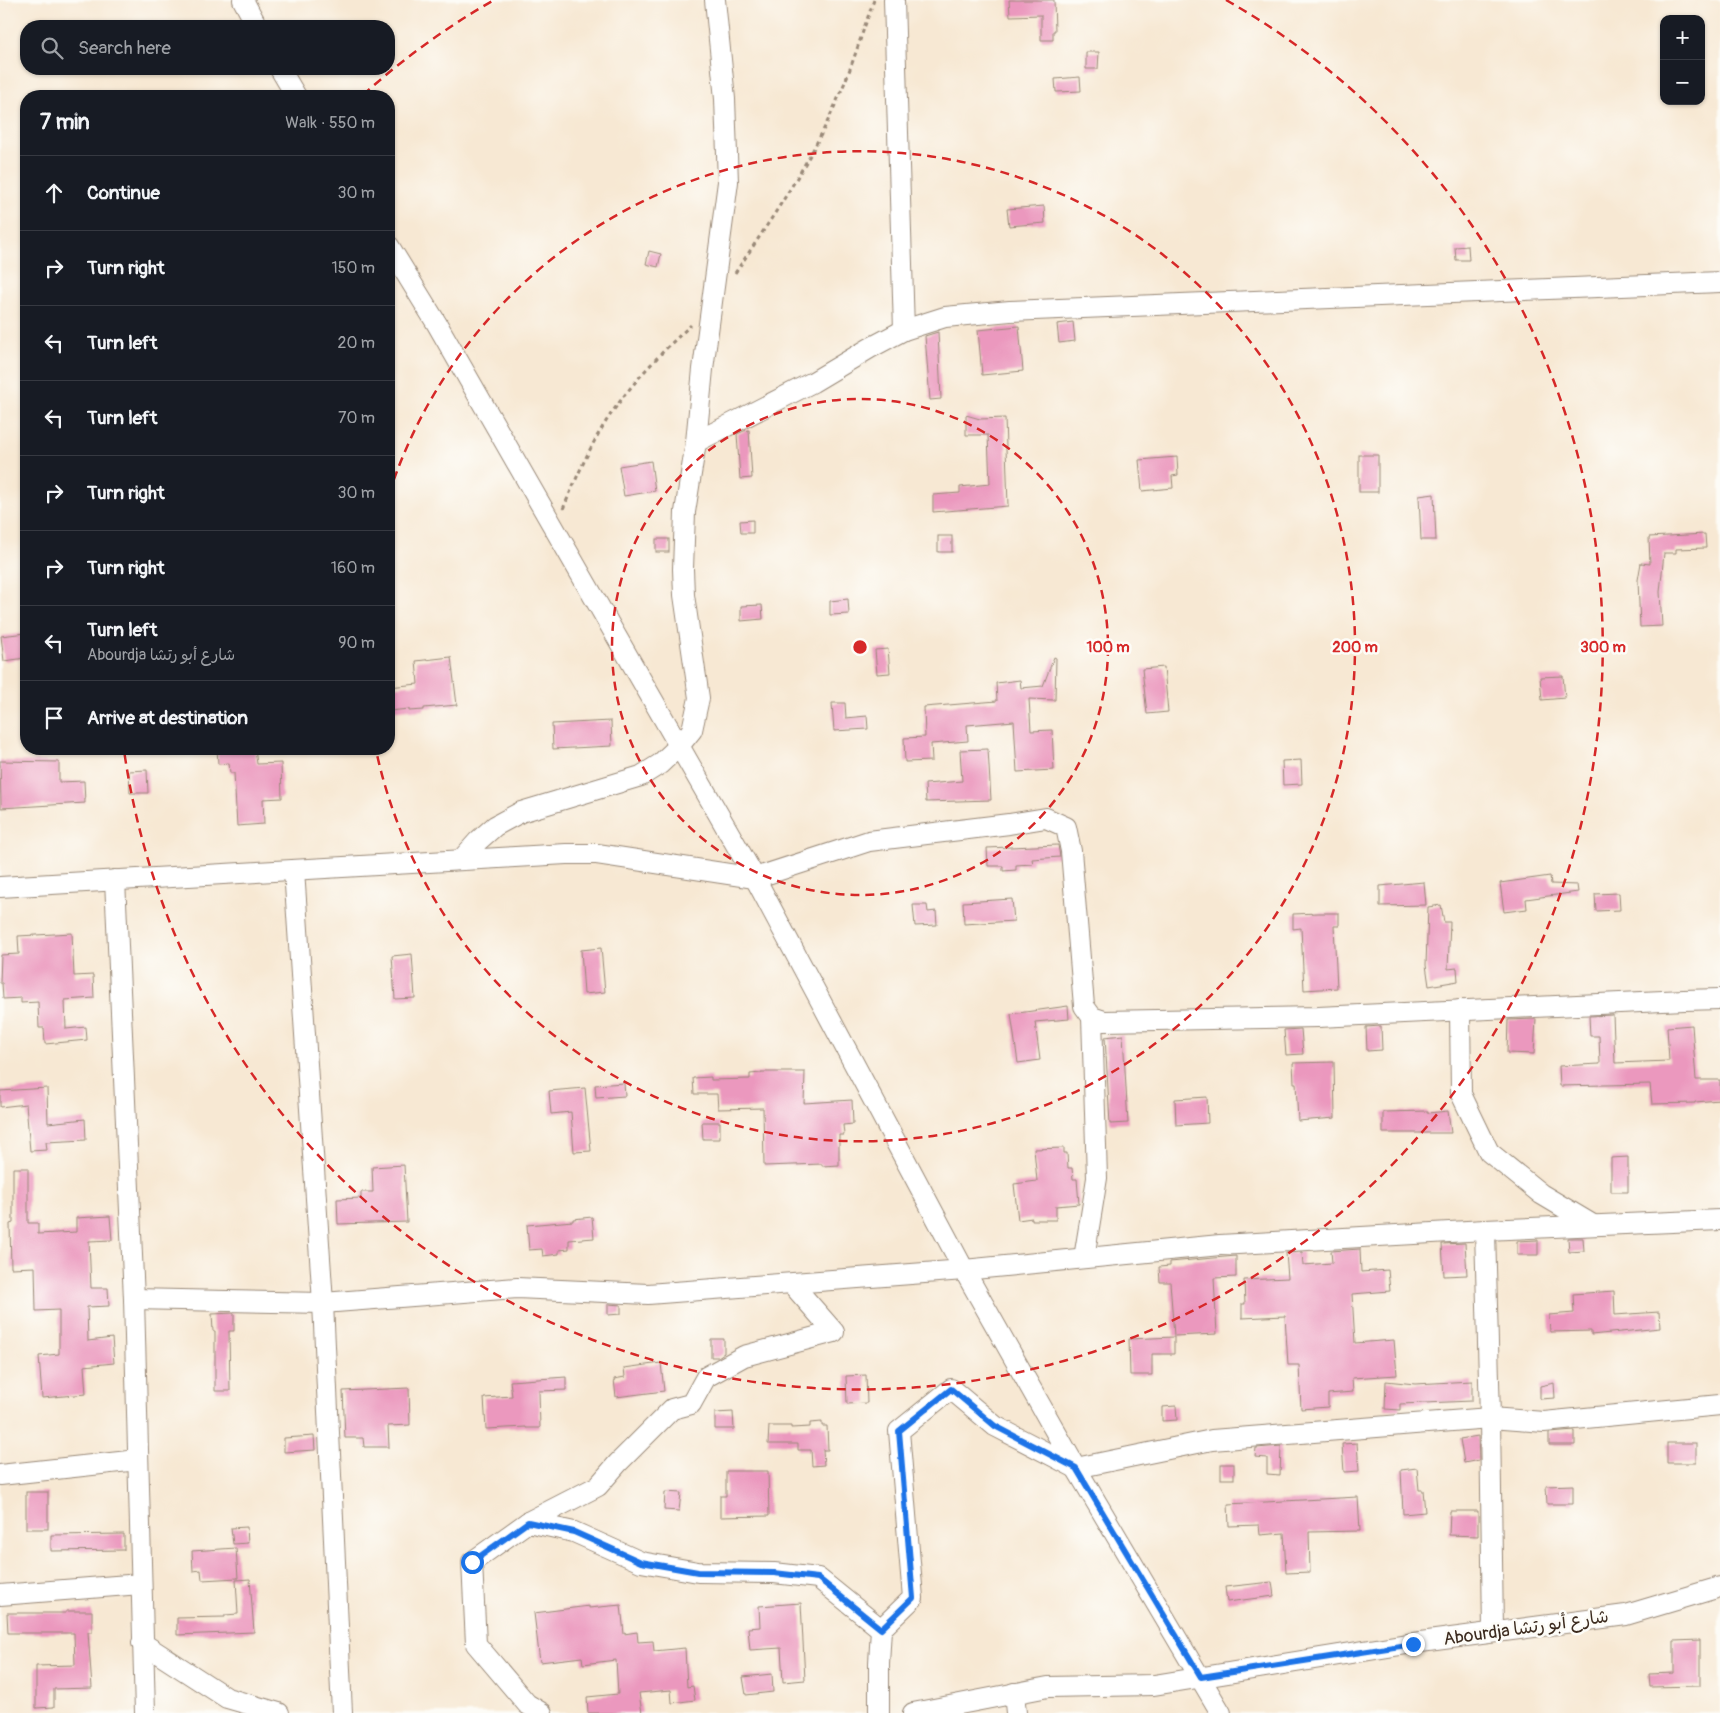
<!DOCTYPE html>
<meta charset="utf-8">
<style>
body{margin:0;font-family:Pangolin,"Playpen Sans Arabic",sans-serif;background:#20242c;color:#f1f3f6}
.controls{position:absolute;right:15px;top:15px;display:grid;overflow:hidden;border-radius:10px;box-shadow:0 1px 4px #0004}
.controls button{width:45px;height:45px;display:grid;place-items:center;padding:0;border:0;border-bottom:1px solid #363941;background:#171b24;color:#f1f3f6;font:25px sans-serif}
.stop{position:absolute;width:15px;height:15px;margin:-11px;border:4px solid #1a73e8;border-radius:50%;background:#fff}
.stop.end{background:#1a73e8;border-color:#fff;box-shadow:0 1px 5px #0008}
.list{margin:0;padding:0;list-style:none}
h2{display:flex;justify-content:space-between;align-items:center;height:65px;margin:0;padding:0 20px;font-size:21px}
h2 small{font-size:16px;font-weight:400;color:#9ea1a6}
.list li{display:grid;grid-template-columns:32px 1fr auto;gap:15px;align-items:center;box-sizing:border-box;height:75px;padding:0 20px;border-top:1px solid #363941}
.list b{display:block;font-size:19px;white-space:nowrap}
.list p{margin:0;font-size:16px;white-space:nowrap;color:#9ea1a6}
.list em{font-size:16px;font-style:normal;color:#9ea1a6}
.icon{flex:none;width:28px;height:28px;fill:none;stroke:currentColor;stroke-width:2;stroke-linecap:round;stroke-linejoin:round}
.map{position:relative;flex:none;width:1720px;height:1713px;overflow:hidden}
.search{position:absolute;background:#171b24;box-shadow:0 1px 4px #0004;left:20px;top:20px;width:375px;height:55px;display:flex;align-items:center;gap:12px;box-sizing:border-box;padding:0 18px;border-radius:20px;color:#9ea1a6;font-size:19px}
.panel{position:absolute;background:#171b24;box-shadow:0 1px 4px #0004;left:20px;top:90px;width:375px;height:665px;border-radius:20px}
.map>svg:first-child{display:block}
.building{fill:#eb98be}
.lines{fill:none;stroke-linecap:round;stroke-linejoin:round}
.minor-casing{stroke:#998978;stroke-width:22}
.path{stroke:#998978;stroke-width:3;stroke-dasharray:4 4;stroke-linecap:butt}
.minor{stroke:#fff;stroke-width:20}
.route{stroke:#1a73e8;stroke-width:6}
.ring{fill:none;stroke:#d62828;stroke-width:2.5;stroke-dasharray:9 6}
.labels{text-anchor:middle;dominant-baseline:central;stroke-width:5;stroke-linejoin:round;paint-order:stroke}
.street-label{font-size:18px;fill:#3b2a1e;stroke:#fdfcf7}
.centre{fill:#d62828;stroke:#fdfcf7;stroke-width:2.5}
.ring-label{font-size:15px;text-anchor:middle;font-weight:bold;fill:#d62828;stroke:#fdfcf7;stroke-width:5;stroke-linejoin:round;paint-order:stroke}
</style>
<div class="map">
<svg width="1720" height="1713" viewBox="0 0 1720 1713">
<rect width="100%" height="100%" fill="#fdfcf7"/>
<filter id="ink" filterUnits="userSpaceOnUse"><feTurbulence type="fractalNoise" baseFrequency=".02" numOctaves="2"/><feDisplacementMap in="SourceGraphic" scale="10" xChannelSelector="R" yChannelSelector="G"/><feConvolveMatrix kernelMatrix="1 2 1 2 8 2 1 2 1" color-interpolation-filters="sRGB"/></filter>
<filter id="wash" filterUnits="userSpaceOnUse"><feTurbulence type="fractalNoise" baseFrequency=".0096" numOctaves="4" result="noise"/><feDisplacementMap in="SourceGraphic" scale="20" xChannelSelector="R" yChannelSelector="G"/><feGaussianBlur stdDeviation="1.12" result="paint"/><feColorMatrix in="noise" values="0 0 0 0 0 0 0 0 0 0 0 0 0 0 0 0 0 1.4 0 .05"/><feComposite in="paint" operator="in"/></filter>
<g filter="url(#wash)">
<rect width="100%" height="100%" fill="#f7e8d3"/>
<g id="blocks">
<g class="building">
<polygon points="1009,0 1054,0 1055,31 1053,31 1053,40 1041,40 1041,15 1010,16"/>
<polygon points="1086,52 1099,52 1098,69 1086,69"/>
<polygon points="1080,77 1081,91 1056,92 1055,79"/>
<polygon points="1044,206 1045,223 1009,226 1007,209"/>
<polygon points="1468,246 1469,260 1456,260 1455,247"/>
<polygon points="649,251 661,254 658,267 646,264"/>
<polygon points="1073,322 1075,341 1059,343 1057,324"/>
<polygon points="1019,326 1023,371 982,375 978,330"/>
<polygon points="938,332 941,399 930,400 925,336"/>
<polygon points="966,415 980,419 1005,418 1008,506 933,512 933,495 960,493 960,487 990,484 988,435 966,435"/>
<polygon points="749,430 752,478 740,479 737,434 744,431"/>
<rect x="1359" y="455" width="19" height="37"/>
<polygon points="1177,457 1178,475 1172,476 1173,488 1142,491 1139,460"/>
<polygon points="651,461 655,491 624,496 619,466"/>
<polygon points="1434,494 1436,540 1421,540 1419,496"/>
<polygon points="753,520 753,533 741,533 740,521"/>
<polygon points="1705,534 1706,548 1676,549 1676,553 1664,553 1660,592 1662,626 1640,627 1638,580 1641,563 1650,564 1649,537"/>
<rect x="938" y="536" width="14" height="16"/>
<rect x="656" y="539" width="13" height="13"/>
<polygon points="848,599 849,614 830,615 830,601"/>
<polygon points="762,605 763,619 741,621 741,606"/>
<polygon points="26,633 26,658 4,661 1,636"/>
<polygon points="888,649 890,673 877,674 875,650"/>
<polygon points="451,657 457,705 424,708 424,710 409,711 409,709 389,711 389,687 418,684 416,661"/>
<polygon points="1054,657 1056,658 1055,700 1029,699 1031,731 1052,730 1054,770 1017,772 1014,721 967,725 968,741 931,744 932,761 905,762 904,738 925,737 924,707 997,701 996,683 1020,680 1021,688 1043,686"/>
<polygon points="1164,667 1168,712 1147,714 1142,669"/>
<polygon points="1563,676 1565,698 1542,700 1540,677"/>
<polygon points="832,703 845,703 846,718 867,716 868,729 834,731"/>
<polygon points="611,721 612,746 553,749 552,724"/>
<polygon points="217,749 255,749 257,764 281,763 282,798 263,799 264,824 237,826 234,773 230,773 229,763 218,764"/>
<polygon points="988,749 991,800 926,802 925,784 962,781 960,750"/>
<polygon points="1301,760 1302,784 1283,785 1282,761"/>
<polygon points="0,761 59,762 59,782 84,781 85,803 1,808"/>
<polygon points="147,770 148,793 130,793 129,771"/>
<polygon points="1058,845 1060,857 1032,859 1033,864 1016,865 1016,870 1003,871 1003,866 988,866 987,848"/>
<polygon points="1550,876 1551,884 1577,885 1578,892 1526,899 1527,909 1504,912 1500,883"/>
<polygon points="1424,882 1426,905 1380,906 1380,886"/>
<polygon points="1619,893 1620,910 1596,911 1595,894"/>
<polygon points="1012,899 1014,921 964,924 963,902"/>
<polygon points="913,905 927,905 928,912 936,911 937,925 915,926"/>
<polygon points="1441,905 1444,922 1450,922 1448,969 1457,968 1458,981 1429,986 1426,965 1428,907"/>
<polygon points="1318,913 1339,913 1339,926 1334,926 1337,988 1304,990 1301,928 1293,929 1293,914"/>
<polygon points="72,933 74,976 93,975 94,998 65,1000 66,1029 86,1027 87,1040 45,1044 44,1028 39,1028 38,1002 21,1003 21,998 3,999 2,983 0,983 1,955 19,954 18,936"/>
<polygon points="601,948 605,992 584,994 581,950"/>
<polygon points="412,954 415,998 395,999 392,956"/>
<polygon points="1068,1006 1069,1019 1035,1022 1040,1060 1018,1063 1011,1014"/>
<polygon points="1613,1015 1615,1063 1669,1061 1667,1027 1692,1025 1696,1080 1720,1080 1720,1100 1695,1102 1695,1103 1652,1104 1650,1084 1560,1086 1559,1066 1600,1064 1599,1036 1590,1036 1589,1016"/>
<polygon points="1536,1019 1534,1054 1507,1053 1508,1020"/>
<polygon points="1381,1026 1382,1050 1367,1051 1366,1027"/>
<polygon points="1301,1029 1303,1054 1286,1055 1284,1030"/>
<polygon points="1123,1035 1128,1123 1110,1124 1105,1037"/>
<polygon points="1334,1062 1335,1118 1298,1121 1296,1083 1294,1083 1293,1063"/>
<polygon points="761,1072 805,1072 804,1103 852,1100 853,1124 843,1125 844,1135 839,1135 839,1165 822,1166 822,1164 764,1166 763,1108 718,1109 717,1094 694,1094 693,1078 711,1077 711,1080 750,1079 750,1074 761,1073"/>
<polygon points="624,1083 625,1096 596,1098 595,1085"/>
<polygon points="47,1088 48,1123 85,1119 86,1140 46,1142 47,1150 30,1151 26,1104 0,1107 0,1091"/>
<polygon points="585,1088 591,1151 574,1152 571,1112 551,1114 549,1091"/>
<polygon points="1207,1097 1208,1123 1176,1125 1175,1099"/>
<polygon points="1428,1111 1428,1113 1448,1111 1451,1133 1383,1133 1383,1112"/>
<polygon points="702,1122 720,1122 720,1139 703,1139"/>
<polygon points="1064,1148 1064,1153 1067,1153 1068,1168 1072,1168 1073,1179 1077,1179 1079,1204 1056,1206 1056,1220 1032,1220 1032,1218 1018,1220 1014,1184 1037,1181 1034,1149"/>
<polygon points="1628,1157 1628,1192 1611,1192 1611,1158"/>
<polygon points="404,1165 407,1222 338,1224 337,1199 361,1198 361,1192 373,1192 372,1167"/>
<polygon points="13,1168 28,1168 28,1223 38,1223 38,1234 76,1232 76,1218 110,1216 112,1240 89,1241 91,1288 108,1288 109,1306 87,1307 88,1341 112,1338 114,1363 84,1366 86,1394 42,1398 39,1356 59,1354 59,1310 36,1311 35,1267 11,1268 10,1224 13,1223"/>
<polygon points="592,1217 594,1238 569,1240 569,1249 559,1250 559,1254 543,1256 542,1249 529,1250 527,1225 573,1221 573,1219"/>
<polygon points="1568,1238 1583,1238 1584,1251 1569,1252"/>
<polygon points="1538,1240 1538,1255 1517,1255 1517,1241"/>
<polygon points="1465,1243 1467,1275 1444,1276 1442,1244"/>
<polygon points="1360,1249 1361,1272 1388,1270 1390,1291 1352,1294 1355,1343 1394,1340 1397,1375 1352,1378 1353,1392 1328,1394 1328,1407 1301,1409 1299,1365 1288,1365 1285,1316 1242,1318 1242,1304 1245,1304 1244,1280 1288,1278 1286,1253 1302,1252 1303,1265 1332,1263 1331,1251"/>
<polygon points="1236,1256 1236,1277 1214,1278 1217,1334 1174,1336 1170,1282 1160,1282 1159,1267 1170,1266 1170,1262"/>
<polygon points="1614,1291 1615,1315 1659,1312 1660,1328 1591,1335 1591,1331 1550,1332 1549,1315 1574,1313 1573,1294"/>
<polygon points="608,1304 621,1305 621,1314 608,1315"/>
<polygon points="234,1313 234,1331 229,1331 230,1391 215,1391 215,1331 213,1331 212,1314"/>
<polygon points="1174,1337 1174,1354 1152,1354 1152,1375 1130,1375 1129,1339"/>
<polygon points="711,1339 724,1339 724,1353 718,1357 711,1357"/>
<polygon points="661,1363 664,1391 616,1397 614,1379 625,1377 624,1368"/>
<polygon points="866,1375 867,1403 847,1404 846,1376"/>
<polygon points="566,1377 566,1390 539,1391 540,1428 526,1428 526,1427 486,1429 484,1398 512,1396 510,1381"/>
<polygon points="1386,1381 1415,1384 1472,1381 1472,1401 1400,1404 1400,1410 1385,1409"/>
<polygon points="1554,1383 1555,1398 1540,1399 1540,1386"/>
<polygon points="409,1388 410,1425 388,1426 389,1447 364,1447 363,1438 345,1438 343,1391"/>
<polygon points="1176,1406 1177,1420 1162,1421 1162,1407"/>
<polygon points="733,1412 734,1429 715,1429 715,1413"/>
<polygon points="822,1422 822,1426 827,1426 828,1450 823,1450 824,1465 812,1466 811,1450 798,1450 798,1444 768,1444 769,1426 791,1426 791,1428 810,1427 810,1423"/>
<polygon points="1575,1431 1575,1445 1549,1445 1549,1433"/>
<polygon points="314,1436 315,1450 284,1452 284,1438"/>
<polygon points="1478,1436 1479,1460 1464,1463 1460,1439"/>
<polygon points="1357,1443 1359,1471 1344,1472 1342,1444"/>
<rect x="1667" y="1443" width="29" height="20"/>
<polygon points="1281,1446 1280,1475 1267,1474 1267,1458 1255,1457 1256,1448"/>
<rect x="1221" y="1464" width="13" height="15"/>
<polygon points="1417,1468 1419,1490 1423,1490 1425,1512 1403,1514 1401,1470"/>
<polygon points="726,1471 768,1471 769,1516 720,1517 720,1496 726,1496"/>
<polygon points="1573,1485 1573,1504 1547,1504 1546,1486"/>
<rect x="26" y="1492" width="22" height="37"/>
<polygon points="665,1492 681,1493 679,1511 664,1510"/>
<polygon points="1358,1497 1360,1531 1309,1532 1310,1572 1286,1573 1284,1533 1260,1535 1259,1525 1229,1526 1228,1504"/>
<polygon points="1450,1511 1478,1511 1478,1536 1449,1535"/>
<polygon points="247,1527 248,1543 233,1544 231,1528"/>
<polygon points="124,1534 124,1550 51,1551 51,1535"/>
<polygon points="236,1548 238,1578 202,1580 201,1570 193,1571 192,1551"/>
<polygon points="250,1579 254,1632 177,1635 177,1618 225,1617 225,1615 238,1614 236,1580"/>
<polygon points="1272,1582 1274,1596 1227,1602 1225,1587"/>
<polygon points="801,1603 805,1680 783,1682 781,1648 750,1650 748,1628 760,1627 759,1606"/>
<polygon points="621,1605 624,1634 637,1632 638,1642 653,1641 654,1651 685,1648 687,1687 693,1686 695,1700 672,1703 671,1690 639,1693 642,1713 588,1713 587,1697 618,1694 616,1660 583,1664 582,1657 540,1662 534,1613 589,1606 589,1608"/>
<polygon points="66,1611 92,1611 92,1632 88,1632 92,1688 54,1689 54,1707 36,1708 36,1666 75,1665 74,1633 8,1633 7,1613 66,1613"/>
<polygon points="1700,1640 1700,1686 1650,1687 1649,1674 1674,1673 1674,1641"/>
<polygon points="772,1674 773,1692 746,1695 743,1677"/>
</g>
</g>
</g>
<g filter="url(#ink)">
<use href="#blocks" fill-opacity="0" stroke="#998978" stroke-width="1"/>
<g class="lines">
<defs>
<g id="minor">
<polyline points="243,0 257,26"/>
<polyline points="894,0 904,330"/>
<polyline points="280,69 296,96"/>
<polyline points="389,246 437,324 755,878 964,1270 1076,1468 1221,1713"/>
<polyline points="696,442 813,382 870,348 904,330 945,317 1010,311 1720,282"/>
<polyline points="461,860 478,841 495,826 521,812 641,776 660,764 679,746 692,730 699,698 684,595 683,569 685,512 696,442 703,369 728,182 725,99 715,0"/>
<polyline points="294,870 323,1303 342,1713"/>
<polyline points="115,880 134,1299 145,1713"/>
<polyline points="0,887 566,854 597,854 755,878 869,841 1009,824 1046,818 1066,827 1071,851 1084,1006 1092,1017 1104,1021 1318,1017 1684,1000 1720,999"/>
<polyline points="1460,1010 1461,1094 1489,1152 1541,1194 1593,1225"/>
<polyline points="1485,1230 1490,1418 1493,1632"/>
<polyline points="1084,1258 1097,1178 1092,1017"/>
<polyline points="134,1299 323,1303 517,1288 648,1294 964,1270 1220,1245 1485,1230 1720,1220"/>
<polyline points="0,1475 138,1460"/>
<polyline points="528,1522 598,1486 618,1463 672,1409 691,1404 706,1377 744,1356 834,1332 792,1284"/>
<polyline points="0,1595 141,1584"/>
<polyline points="142,1643 227,1698 279,1713"/>
<polyline points="1014,1693 1016,1713"/>
<polyline points="542,1713 527,1704 476,1644 472,1562 528,1522 574,1532 641,1562 698,1572 774,1573 818,1578 881,1629 913,1598 899,1431 951,1389 995,1426 1076,1468 1212,1440 1490,1418 1544,1422 1720,1405"/>
<polyline points="879,1713 879,1663 881,1629"/>
<polyline points="913,1713 1048,1687 1154,1685 1413,1643 1626,1615 1720,1587"/>
</g>
</defs>
<use href="#minor" class="minor-casing"/>
<g class="path">
<path d="M735,273C773,217 813,158 839,96C853,65 862,32 874,0"/>
<path d="M563,509C576,479 588,450 605,423C628,387 659,354 691,325"/>
</g>
<use href="#minor" class="minor"/>
</g>
</g>
<g class="lines" filter="url(#ink)">
<polyline class="route" points="472,1562 528,1522 574,1532 641,1562 698,1572 774,1573 818,1578 881,1629 913,1598 899,1431 951,1389 995,1426 1076,1468 1201,1677 1413,1644"/>
</g>
<g class="ring">
<circle cx="860" cy="647" r="248"/>
<path d="M389 494A495 495 0 1 1 376 750"/>
<path d="M363 95A743 743 0 0 1 494 0M1226 0A743 743 0 1 1 124 750"/>
</g>
<g class="labels">
<g class="street-label">
<text transform="translate(1526 1628) rotate(-8)">Abourdja شارع أبو رتشا</text>
</g>
</g>
<circle cx="860" cy="647" r="8" class="centre"/>
<g class="ring-label">
<text x="1108" y="652">100 m</text>
<text x="1355" y="652">200 m</text>
<text x="1603" y="652">300 m</text>
</g>
</svg>
<div class="controls">
<button>+</button>
<button>−</button>
</div>
<div class="stop" style="left:472px;top:1562px"></div>
<div class="stop end" style="left:1413px;top:1644px"></div>
<div class="search"><svg class="icon" aria-label="search" viewBox="0 0 24 24"><circle cx="10" cy="10" r="6"/><path d="M15 15l6 6"/></svg>Search here</div>
<section class="panel">
<h2>7 min<small>Walk · 550 m</small></h2>
<ul class="list">
<li><svg class="icon" aria-label="ahead" viewBox="0 0 24 24"><path d="M12 20V5M6 11l6-6 6 6"/></svg><div><b>Continue</b></div><em>30 m</em></li>
<li><svg class="icon" aria-label="right" viewBox="0 0 24 24"><path d="M7 20v-9h11M14 6l5 5-5 5"/></svg><div><b>Turn right</b></div><em>150 m</em></li>
<li><svg class="icon" aria-label="left" viewBox="0 0 24 24"><path d="M17 20v-9H6M10 6l-5 5 5 5"/></svg><div><b>Turn left</b></div><em>20 m</em></li>
<li><svg class="icon" aria-label="left" viewBox="0 0 24 24"><path d="M17 20v-9H6M10 6l-5 5 5 5"/></svg><div><b>Turn left</b></div><em>70 m</em></li>
<li><svg class="icon" aria-label="right" viewBox="0 0 24 24"><path d="M7 20v-9h11M14 6l5 5-5 5"/></svg><div><b>Turn right</b></div><em>30 m</em></li>
<li><svg class="icon" aria-label="right" viewBox="0 0 24 24"><path d="M7 20v-9h11M14 6l5 5-5 5"/></svg><div><b>Turn right</b></div><em>160 m</em></li>
<li><svg class="icon" aria-label="left" viewBox="0 0 24 24"><path d="M17 20v-9H6M10 6l-5 5 5 5"/></svg><div><b>Turn left</b><p>Abourdja شارع أبو رتشا</p></div><em>90 m</em></li>
<li><svg class="icon" aria-label="arrive" viewBox="0 0 24 24"><path d="M6 21V4h12l-3 4 3 4H6"/></svg><div><b>Arrive at destination</b></div></li>
</ul>
</section>
</div>
